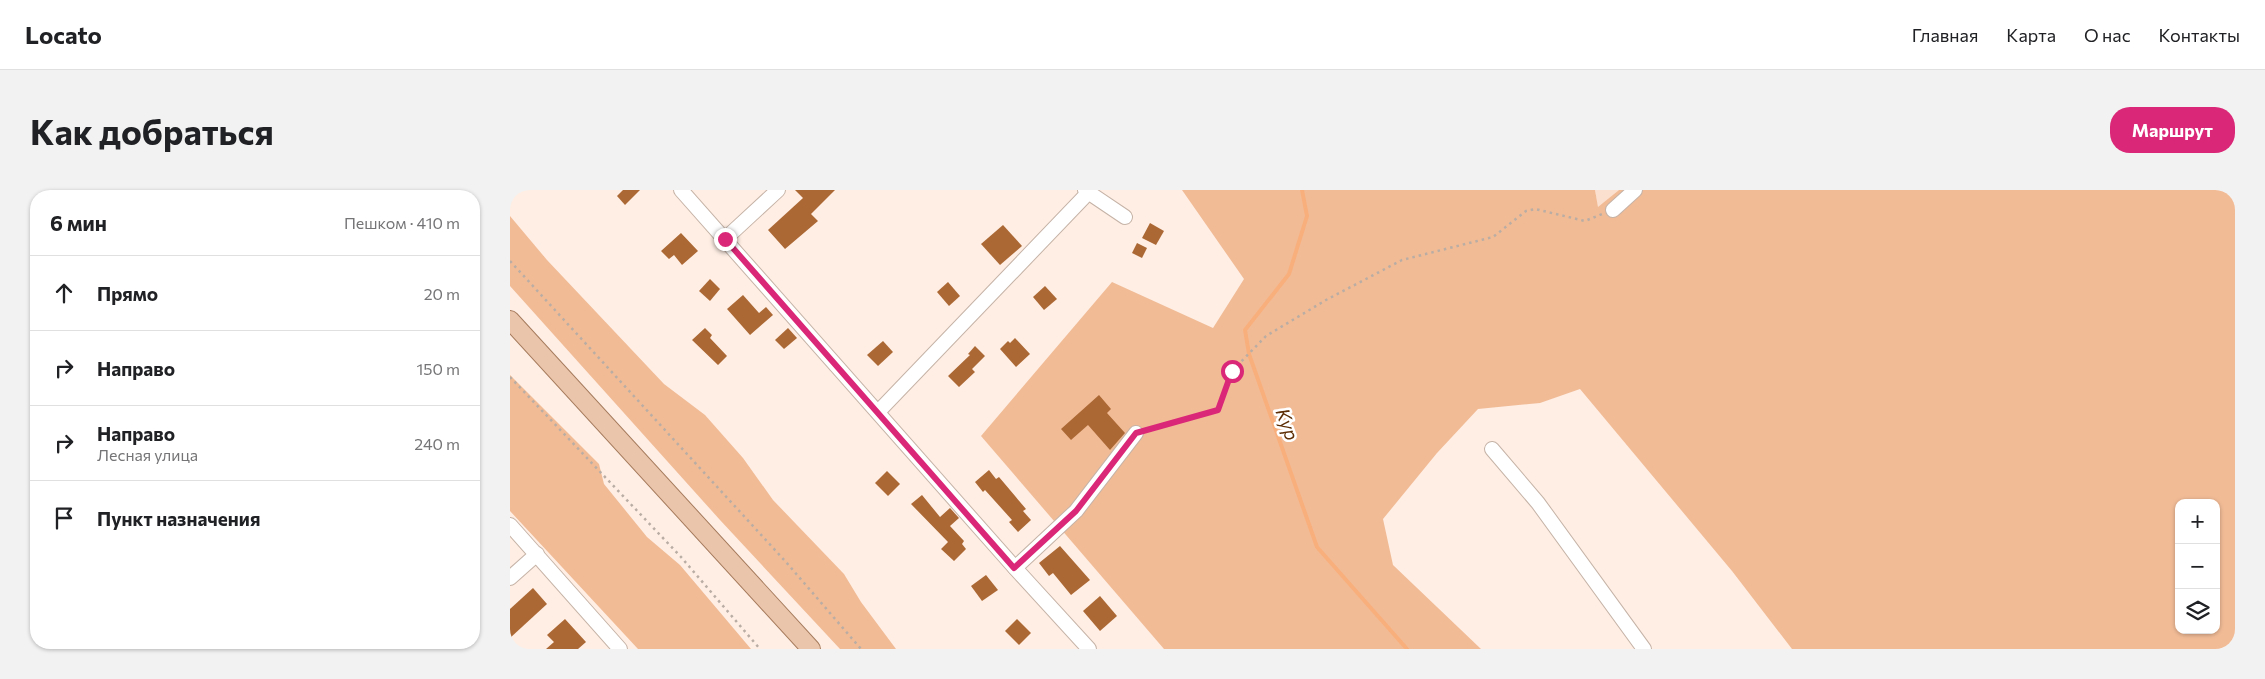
<!DOCTYPE html>
<html lang="ru">
<meta charset="utf-8">
<style>
body{margin:0;font-family:Commissioner,sans-serif;background:#f2f2f2;color:#202124}
.controls{position:absolute;right:15px;bottom:15px;display:grid;overflow:hidden;border-radius:10px;box-shadow:0 1px 4px #0004}
.controls button{width:45px;height:45px;display:grid;place-items:center;padding:0;border:0;border-bottom:1px solid #e0e0e0;background:#fff;color:#202124;font:25px sans-serif}
.stop{position:absolute;width:15px;height:15px;margin:-11px;border:4px solid #db2777;border-radius:50%;background:#fff}
.stop.end{background:#db2777;border-color:#fff;box-shadow:0 1px 5px #0008}
.list{margin:0;padding:0;list-style:none}
h2{display:flex;justify-content:space-between;align-items:center;height:65px;margin:0;padding:0 20px;font-size:21px}
h2 small{font-size:16px;font-weight:400;color:#757577}
.list li{display:grid;grid-template-columns:32px 1fr auto;gap:15px;align-items:center;box-sizing:border-box;height:75px;padding:0 20px;border-top:1px solid #e0e0e0}
.list b{display:block;font-size:19px;white-space:nowrap}
.list p{margin:0;font-size:16px;white-space:nowrap;color:#757577}
.list em{font-size:16px;font-style:normal;color:#757577}
.icon{flex:none;width:28px;height:28px;fill:none;stroke:currentColor;stroke-width:2;stroke-linecap:round;stroke-linejoin:round}
.map{position:relative;flex:none;width:1725px;height:459px;overflow:hidden;border-radius:20px}
header{display:flex;align-items:center;gap:30px;box-sizing:border-box;height:70px;padding:0 25px;background:#fff;border-bottom:1px solid #e0e0e0}
header strong{font-size:24px}
nav{display:flex;gap:28px;margin-inline-start:auto;font-size:18px}
.intro{display:flex;align-items:center;justify-content:space-between;box-sizing:border-box;height:120px;padding:0 30px}
h1{margin:0;font-size:35px}
.button{padding:12px 22px;border-radius:20px;background:#db2777;color:#fff;font-size:18px;font-weight:700}
main{display:flex;gap:30px;padding:0 30px}
aside{flex:1;background:#fff;border-radius:20px;box-shadow:0 1px 4px #0004}
.map>svg:first-child{display:block}
.built{fill:#fbe0cf}
.green{fill:#f1bb96;fill-rule:evenodd}
.lines{fill:none;stroke-linecap:round;stroke-linejoin:round}
.stream{stroke:#f9af7c;stroke-width:4}
.building{fill:#ac6834}
.minor-casing{stroke:#c6b3a7;stroke-width:16}
.major-casing{stroke:#a67b5d;stroke-width:20}
.path{stroke:#b9ada4;stroke-width:2.5;stroke-dasharray:2.5 4;stroke-linecap:butt}
.minor{stroke:#fff;stroke-width:14}
.major{stroke:#eac5ab;stroke-width:18}
.route{stroke:#db2777;stroke-width:6}
.labels{text-anchor:middle;dominant-baseline:central;stroke-width:5;stroke-linejoin:round;paint-order:stroke}
.water-label{font-size:19px;font-style:italic;fill:#5e2f06;stroke:#fff}
</style>
<header>
<strong>Locato</strong>
<nav><a>Главная</a><a>Карта</a><a>О нас</a><a>Контакты</a></nav>
</header>
<div class="intro"><h1>Как добраться</h1><a class="button">Маршрут</a></div>
<main>
<aside>
<h2>6 мин<small>Пешком · 410 m</small></h2>
<ul class="list">
<li><svg class="icon" aria-label="ahead" viewBox="0 0 24 24"><path d="M12 20V5M6 11l6-6 6 6"/></svg><div><b>Прямо</b></div><em>20 m</em></li>
<li><svg class="icon" aria-label="right" viewBox="0 0 24 24"><path d="M7 20v-9h11M14 6l5 5-5 5"/></svg><div><b>Направо</b></div><em>150 m</em></li>
<li><svg class="icon" aria-label="right" viewBox="0 0 24 24"><path d="M7 20v-9h11M14 6l5 5-5 5"/></svg><div><b>Направо</b><p>Лесная улица</p></div><em>240 m</em></li>
<li><svg class="icon" aria-label="arrive" viewBox="0 0 24 24"><path d="M6 21V4h12l-3 4 3 4H6"/></svg><div><b>Пункт назначения</b></div></li>
</ul>
</aside>
<div class="map">
<svg width="1725" height="459" viewBox="0 0 1725 459">
<rect width="100%" height="100%" fill="#feeee4"/>
<polygon class="built" points="1085,0 1109,0 1088,18"/>
<g class="green">
<path d="M672,0H1085L1088,17L1109,0H1725V459H1282L1222,381L1070,199L1030,213L968,219L927,263L873,329L883,375L971,459H654L471,246L602,92L703,138L734,89ZM1669,313H1706V440H1669Z"/>
<polygon points="0,26 37,70 154,194 195,225 233,268 263,310 334,384 351,412 386,459 330,459 210,330 0,96"/>
<polygon points="0,185 89,274 94,294 137,347 170,375 241,459 128,459 0,321"/>
</g>
<g class="lines">
<polyline class="stream" points="792,0 797,26 779,84 735,140 739,164 807,357 897,459"/>
</g>
<g class="building">
<polygon points="113,0 130,0 115,15 107,6"/>
<polygon points="285,0 325,0 301,24 308,31 275,59 258,40 293,8"/>
<polygon points="640,33 654,41 646,55 632,48"/>
<polygon points="493,35 512,56 490,75 471,54"/>
<polygon points="171,43 188,61 172,75 164,65 159,69 151,61"/>
<polygon points="627,53 637,58 632,68 622,63"/>
<polygon points="200,89 210,99 200,111 189,101"/>
<polygon points="438,92 450,106 439,116 427,102"/>
<polygon points="535,96 547,109 534,120 523,107"/>
<polygon points="233,105 249,123 256,117 263,125 240,145 217,119"/>
<polygon points="195,138 202,145 200,148 217,166 208,175 182,150"/>
<polygon points="278,138 287,148 274,159 265,150"/>
<polygon points="505,148 520,164 506,177 490,159 498,151 500,153"/>
<polygon points="373,151 383,162 368,176 357,165"/>
<polygon points="465,156 475,166 462,179 465,182 449,197 438,186 460,165 458,164"/>
<polygon points="589,205 601,219 597,223 615,243 600,260 578,235 561,250 551,239"/>
<polygon points="479,280 486,289 489,287 516,319 513,321 521,330 508,342 499,332 502,330 475,300 473,302 465,292"/>
<polygon points="377,281 390,294 378,306 365,293"/>
<polygon points="412,305 430,327 440,318 449,328 440,336 454,351 452,354 456,359 444,371 431,359 438,352 401,314"/>
<polygon points="550,356 580,390 561,405 543,383 539,386 529,373"/>
<polygon points="476,385 488,400 472,411 461,396"/>
<polygon points="23,398 37,414 0,448 0,419"/>
<polygon points="590,406 607,426 590,441 573,421"/>
<polygon points="55,429 76,452 68,459 36,459 44,452 37,445"/>
<polygon points="507,429 521,443 509,455 495,441"/>
</g>
<g class="lines">
<defs>
<g id="minor">
<polyline points="171,0 505,378 579,459"/>
<polyline points="575,0 615,27"/>
<polyline points="1103,20 1125,0"/>
<polyline points="215,49 268,0"/>
<polyline points="368,222 578,3"/>
<polyline points="982,259 1028,313 1134,459"/>
<polyline points="0,335 110,459"/>
<polyline points="505,378 566,321 626,243"/>
<polyline points="0,388 27,364"/>
</g>
<polyline id="major" points="0,130 301,459"/>
</defs>
<use href="#minor" class="minor-casing"/>
<use href="#major" class="major-casing"/>
<g class="path">
<polyline points="0,71 276,372 351,459"/>
<polyline points="0,187 171,367 250,459"/>
<polyline points="636,240 708,220 722,181 756,146 816,110 892,70 983,47 1016,21 1025,19 1075,31 1092,24"/>
</g>
<use href="#minor" class="minor"/>
<use href="#major" class="major"/>
</g>
<g class="lines">
<polyline class="route" points="215,49 504,378 566,321 626,243 708,220 722,181"/>
</g>
<g class="labels">
<g class="water-label">
<text transform="translate(778 234) rotate(70)">Кур</text>
</g>
</g>
</svg>
<div class="controls">
<button>+</button>
<button>−</button>
<button><svg class="icon" aria-label="layers" viewBox="0 0 24 24"><path d="M12 4l9 5-9 5-9-5zM3 14l9 5 9-5"/></svg></button>
</div>
<div class="stop" style="left:722px;top:181px"></div>
<div class="stop end" style="left:215px;top:49px"></div>
</div>
</main>
